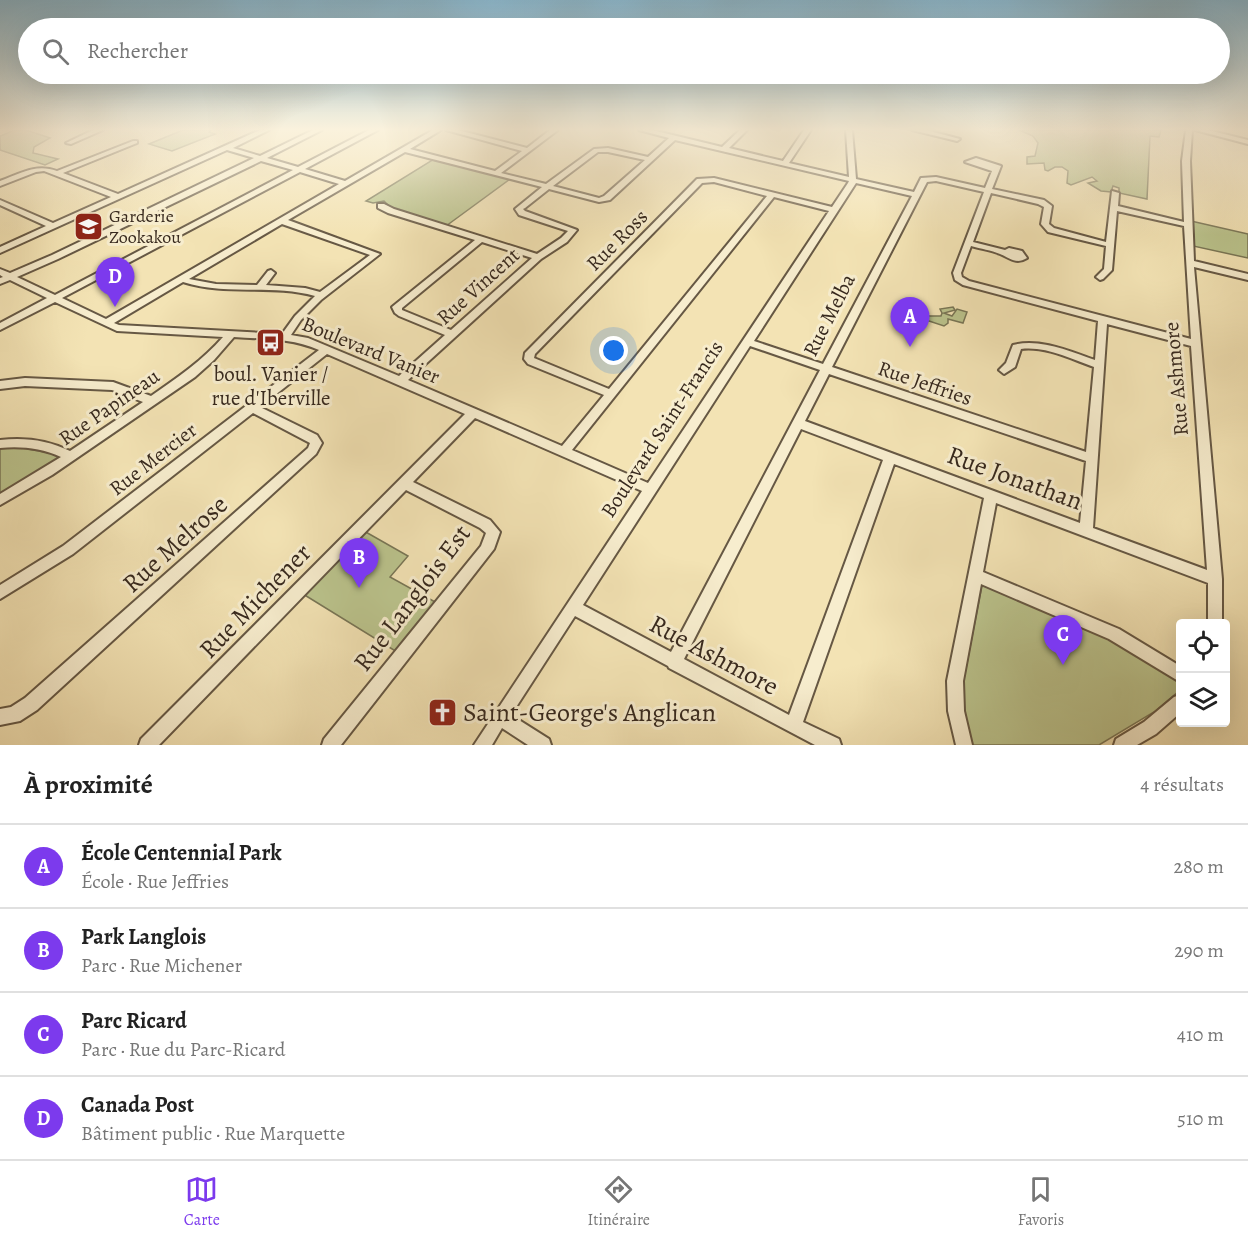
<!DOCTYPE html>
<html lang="fr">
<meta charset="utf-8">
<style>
body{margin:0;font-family:Alegreya,serif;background:#f6f6f6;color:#222}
.controls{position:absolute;right:18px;bottom:18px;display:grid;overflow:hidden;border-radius:6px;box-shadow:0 6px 24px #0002}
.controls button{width:54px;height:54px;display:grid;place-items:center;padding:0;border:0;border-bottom:2px solid #e0e0e0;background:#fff;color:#222;font:30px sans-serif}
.you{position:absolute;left:614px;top:351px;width:21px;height:21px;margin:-15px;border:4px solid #fff;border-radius:50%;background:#1a73e8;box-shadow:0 0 0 9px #1a73e833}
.badge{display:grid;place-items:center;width:39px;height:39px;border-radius:50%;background:#7c3aed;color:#fff;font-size:20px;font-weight:700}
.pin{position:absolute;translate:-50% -50px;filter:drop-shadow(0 2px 3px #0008)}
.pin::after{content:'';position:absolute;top:32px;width:21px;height:18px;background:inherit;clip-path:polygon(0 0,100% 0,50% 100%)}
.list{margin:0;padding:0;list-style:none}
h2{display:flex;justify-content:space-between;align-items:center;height:78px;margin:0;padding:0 24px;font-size:26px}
h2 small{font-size:20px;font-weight:400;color:#767676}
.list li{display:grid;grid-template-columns:39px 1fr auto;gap:18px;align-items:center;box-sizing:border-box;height:84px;padding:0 24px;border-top:2px solid #e0e0e0}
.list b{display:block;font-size:22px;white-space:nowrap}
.list p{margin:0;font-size:20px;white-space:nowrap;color:#767676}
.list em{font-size:20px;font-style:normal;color:#767676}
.icon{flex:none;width:33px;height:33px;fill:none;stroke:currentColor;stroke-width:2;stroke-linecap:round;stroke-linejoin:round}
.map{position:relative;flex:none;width:1248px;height:745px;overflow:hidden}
.search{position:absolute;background:#fff;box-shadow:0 6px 24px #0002;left:18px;right:18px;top:18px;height:66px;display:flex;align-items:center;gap:15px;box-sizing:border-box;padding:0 21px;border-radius:33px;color:#767676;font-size:22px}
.sheet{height:414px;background:#fff}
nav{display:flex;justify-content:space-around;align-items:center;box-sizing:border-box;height:84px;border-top:2px solid #e0e0e0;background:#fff;font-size:16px;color:#767676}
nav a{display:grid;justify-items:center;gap:3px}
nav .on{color:#7c3aed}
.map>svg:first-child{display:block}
.green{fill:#bbc48d;stroke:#797656;stroke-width:1.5}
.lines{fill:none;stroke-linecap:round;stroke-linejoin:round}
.minor-casing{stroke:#665844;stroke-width:4}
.minor{fill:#f7edce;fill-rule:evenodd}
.labels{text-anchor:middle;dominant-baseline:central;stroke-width:6;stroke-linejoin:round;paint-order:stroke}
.far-poi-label{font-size:18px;fill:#37291e;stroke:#f7edce;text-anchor:start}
.street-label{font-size:21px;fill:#37291e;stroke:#f7edce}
.poi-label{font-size:21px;fill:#37291e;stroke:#f7edce}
.near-street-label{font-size:26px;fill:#37291e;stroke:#f7edce}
.near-poi-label{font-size:26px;fill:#37291e;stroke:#f7edce;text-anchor:start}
</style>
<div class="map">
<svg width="1248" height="745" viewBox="0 0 1248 745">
<rect width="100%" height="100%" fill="#f3e3b4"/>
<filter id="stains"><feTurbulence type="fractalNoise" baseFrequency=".00333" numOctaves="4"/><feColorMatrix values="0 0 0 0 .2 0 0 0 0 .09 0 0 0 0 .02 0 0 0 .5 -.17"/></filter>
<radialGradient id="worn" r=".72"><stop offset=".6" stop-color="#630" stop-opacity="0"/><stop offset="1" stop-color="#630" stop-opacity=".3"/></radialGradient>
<g class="green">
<polygon points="15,130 26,130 50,138 34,147 33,153 58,159 45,165 0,150 0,136"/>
<polygon points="183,130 211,130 209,132 215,134 172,151 149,144"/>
<polygon points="1019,130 1161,130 1159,137 1150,136 1147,199 1119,193 1119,188 1113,186 1111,192 1101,191 1088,183 1097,181 1092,177 1071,185 1067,183 1068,171 1062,167 1055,167 1048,171 1045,170 1044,163 1027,164 1027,157 1035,156 1038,143 1033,136"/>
<polygon points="434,159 510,179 446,226 393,210 384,201 373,203 366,201"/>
<polygon points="1191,221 1248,234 1248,258 1193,246"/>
<polygon points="953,307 955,310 944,313 952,316 957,309 967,312 963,323 948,319 948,323 944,326 926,320 928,316 941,316 942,313 940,309"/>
<polygon points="12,446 55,454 59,459 0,495 0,447"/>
<polygon points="364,531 408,556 390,577 437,603 397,652 303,594"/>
<polygon points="982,585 986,585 1087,625 1176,677 1179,691 1154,712 1099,745 972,745 965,718 963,684"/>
</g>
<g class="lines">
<defs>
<g id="minor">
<polygon points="93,130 103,130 71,144 66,143"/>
<path d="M260,130H269L233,148L260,156L313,130H322L267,158L298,167L369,130H378L305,169L345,181L433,130H441L410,149L495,171L522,151L446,130H458L527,148L550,130H558L501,173L546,184L594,149L608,148L648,157L669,138L639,130H652L722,147L740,130H747L729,148L783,161L804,130H811L789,163L849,177L846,130H852L856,179L914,192L921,178L936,177L985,188L992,171L965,162L976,158L1001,166L992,189L1044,200L1052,206L1049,224L1054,228L1106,242L1112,191L1119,193L1118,206L1184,222L1182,161L1186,130H1192L1190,161L1194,261L1248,274V280L1194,267L1222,579V624H1208V583L996,503L983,572L1119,629L1180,666V682L1109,639L981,584L963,681L964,711L972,745H956L948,711L947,681L984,498L894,464L803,722L839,739L841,745H815L669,668L668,666L575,616L511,715L549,739L551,745H528L502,728L492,745H474L642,491L475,418L413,482L490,520L500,532L494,549L341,745H322L324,739L481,546L486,533L480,528L406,490L159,745H139L141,739L465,414L327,354L260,407L317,435L322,443L316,454L37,710L20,721L0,725V709L11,707L25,698L308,448L310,443L253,413L73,554L0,599V585L63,546L319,350C291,338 264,339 234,337L214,360L195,377L52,475L0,505V494L61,457C41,448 21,446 0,448V440C24,437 48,440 70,451L143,402L112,390L25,386L0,389V381L25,378L113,382L151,396C177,378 202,361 223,337L117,331L55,302L0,330V323L47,298L10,280L0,284V278L3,277L0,275V269L10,273L52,255L254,158L227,150L0,253V247L46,226L0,205V200L53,223L111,197L44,171L36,172L0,186V181C19,174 36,163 57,171L133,141H137V143L63,173L118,194ZM675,140L849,181L848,183L832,207L714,178L697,179L525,353L524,359L528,364L604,395L562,446L408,380L541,259L567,242L577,230L525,211L523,209L525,208L549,189L599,202L610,200ZM405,152L542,187L515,209L519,215L568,231L561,238L537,254L394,209L384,204H378V208L388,213L475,240L392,307L395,313L399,316L445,335L399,376L308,338L291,335L301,320L321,300L380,254L288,220ZM598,152H608L645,160L604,196L599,198L553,186ZM261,161L293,170L55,295L17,277L58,259ZM300,172L339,184L106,319L62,298ZM936,181L984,192L953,273L955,280L963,285L1098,321L1095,360C1069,351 1040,338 1013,345L1006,363L999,370L1004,374L1015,367L1021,349C1046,346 1071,359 1094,367L1086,452L832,367L927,182ZM714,182L767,196L609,389L534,358L535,354L702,183ZM856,183L912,196L823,364L754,341ZM991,193L1038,204L1044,207L1041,224L1048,232L1106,246L1104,269L1096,277L1100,280L1103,279L1112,270L1117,211L1184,226L1191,339L969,281L962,277L961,273L971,246C981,249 991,250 1000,254C1010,258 1016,265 1027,258L1022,251L1009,248L1005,250L973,242ZM774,197L829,211L648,483L572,450ZM282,224L370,255L320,292L305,288L266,285L275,273L271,270L268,271L257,285L216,284L189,279ZM482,242L532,258L451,330L402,310V308ZM183,282C226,296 271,284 315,296L295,316L282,334L119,325L114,323ZM1107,324L1191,346L1207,570L1093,528ZM750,346L820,370L671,652L583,605ZM829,374L1086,461L1080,523L805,421ZM801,429L883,460L789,715L684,659Z"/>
<polygon points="912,130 926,130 960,139 957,141"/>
<polygon points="1195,130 1208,130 1248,140 1248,144"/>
<polygon points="1180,695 1180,713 1156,734 1137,745 1114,745 1116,739 1144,722 1174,697"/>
</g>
</defs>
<use href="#minor" class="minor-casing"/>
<use href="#minor" class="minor"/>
</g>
<linearGradient id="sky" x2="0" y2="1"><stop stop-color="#89b8d0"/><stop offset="0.55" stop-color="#faf2dd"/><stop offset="1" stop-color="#faf2dd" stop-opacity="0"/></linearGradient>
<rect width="1248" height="235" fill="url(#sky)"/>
<defs>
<symbol id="school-square" viewBox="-11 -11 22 22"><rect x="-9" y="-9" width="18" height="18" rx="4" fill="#8f2418" stroke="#f7edce"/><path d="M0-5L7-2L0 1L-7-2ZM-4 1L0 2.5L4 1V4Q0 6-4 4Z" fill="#fff"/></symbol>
<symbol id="bus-square" viewBox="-11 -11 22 22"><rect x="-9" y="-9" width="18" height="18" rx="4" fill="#8f2418" stroke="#f7edce"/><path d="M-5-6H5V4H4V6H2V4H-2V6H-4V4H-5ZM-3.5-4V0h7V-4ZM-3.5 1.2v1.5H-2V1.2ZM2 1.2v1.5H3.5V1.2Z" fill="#fff"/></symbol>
<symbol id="church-square" viewBox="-11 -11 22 22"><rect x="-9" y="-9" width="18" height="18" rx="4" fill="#8f2418" stroke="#f7edce"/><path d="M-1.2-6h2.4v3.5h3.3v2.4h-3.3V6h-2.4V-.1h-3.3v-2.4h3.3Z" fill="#fff"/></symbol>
</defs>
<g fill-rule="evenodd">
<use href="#school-square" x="72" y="210" width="33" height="33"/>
<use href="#bus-square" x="254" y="326" width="33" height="33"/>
<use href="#church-square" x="426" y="696" width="33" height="33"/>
</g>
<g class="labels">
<g class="far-poi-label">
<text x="109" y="216">Garderie<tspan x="109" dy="21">Zookakou</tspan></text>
</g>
<g class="street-label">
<text transform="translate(617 240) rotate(-45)">Rue Ross</text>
<text transform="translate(478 286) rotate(-42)">Rue Vincent</text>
<text transform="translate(829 315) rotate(-63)">Rue Melba</text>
<text transform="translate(371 350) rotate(22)">Boulevard Vanier</text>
<text transform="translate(1176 379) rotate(-95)">Rue Ashmore</text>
<text transform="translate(925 383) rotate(19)">Rue Jeffries</text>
<text transform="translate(109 407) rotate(-35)">Rue Papineau</text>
<text transform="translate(662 429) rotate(-57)">Boulevard Saint-Francis</text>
<text transform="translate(153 459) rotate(-38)">Rue Mercier</text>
</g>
<g class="poi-label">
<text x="271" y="374">boul. Vanier /<tspan x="271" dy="24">rue d'Iberville</tspan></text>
</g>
<g class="near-street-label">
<text transform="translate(1015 478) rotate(20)">Rue Jonathan</text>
<text transform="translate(175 544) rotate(-42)">Rue Melrose</text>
<text transform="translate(412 598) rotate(-53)">Rue Langlois Est</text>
<text transform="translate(255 601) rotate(-46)">Rue Michener</text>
<text transform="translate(714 655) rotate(28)">Rue Ashmore</text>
</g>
<g class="near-poi-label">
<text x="463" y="712">Saint-George's Anglican</text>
</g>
</g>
<rect width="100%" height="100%" filter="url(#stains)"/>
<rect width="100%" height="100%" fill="url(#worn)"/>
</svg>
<div class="controls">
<button><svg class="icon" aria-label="locate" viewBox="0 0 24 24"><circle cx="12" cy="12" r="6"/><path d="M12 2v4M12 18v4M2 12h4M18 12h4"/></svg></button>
<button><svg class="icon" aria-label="layers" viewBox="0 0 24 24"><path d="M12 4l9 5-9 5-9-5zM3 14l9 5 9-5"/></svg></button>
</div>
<div class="you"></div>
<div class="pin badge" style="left:910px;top:347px">A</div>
<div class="pin badge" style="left:359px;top:588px">B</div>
<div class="pin badge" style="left:1063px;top:665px">C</div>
<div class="pin badge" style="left:115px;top:307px">D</div>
<div class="search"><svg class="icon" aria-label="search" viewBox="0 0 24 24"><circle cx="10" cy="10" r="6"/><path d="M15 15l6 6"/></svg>Rechercher</div>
</div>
<section class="sheet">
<h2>À proximité<small>4 résultats</small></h2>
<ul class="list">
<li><span class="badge">A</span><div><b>École Centennial Park</b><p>École · Rue Jeffries</p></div><em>280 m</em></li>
<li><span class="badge">B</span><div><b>Park Langlois</b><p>Parc · Rue Michener</p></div><em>290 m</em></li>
<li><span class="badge">C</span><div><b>Parc Ricard</b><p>Parc · Rue du Parc-Ricard</p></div><em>410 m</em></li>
<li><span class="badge">D</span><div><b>Canada Post</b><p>Bâtiment public · Rue Marquette</p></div><em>510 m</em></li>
</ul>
</section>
<nav>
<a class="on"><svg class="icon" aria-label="map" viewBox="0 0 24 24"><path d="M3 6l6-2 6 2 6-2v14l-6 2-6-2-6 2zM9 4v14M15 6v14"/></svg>Carte</a>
<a><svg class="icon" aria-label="directions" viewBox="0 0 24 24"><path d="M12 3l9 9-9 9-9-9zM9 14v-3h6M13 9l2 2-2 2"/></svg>Itinéraire</a>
<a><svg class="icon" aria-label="saved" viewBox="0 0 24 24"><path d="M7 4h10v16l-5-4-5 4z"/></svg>Favoris</a>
</nav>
